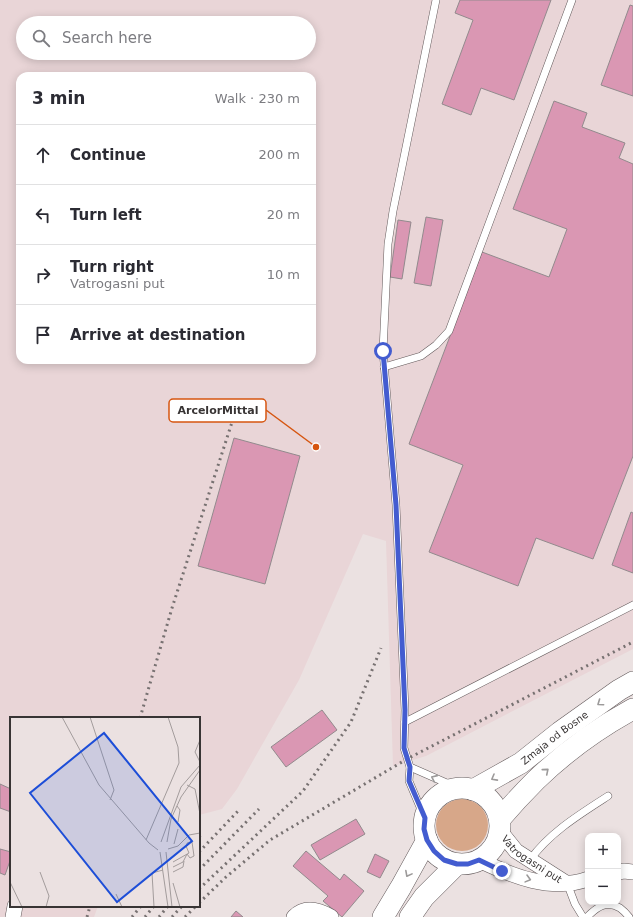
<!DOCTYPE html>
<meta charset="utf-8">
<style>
body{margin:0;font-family:"DejaVu Sans",sans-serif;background:#f7f7f7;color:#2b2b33}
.controls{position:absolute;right:12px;bottom:12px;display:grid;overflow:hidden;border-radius:8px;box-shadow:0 2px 10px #0003}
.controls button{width:36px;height:36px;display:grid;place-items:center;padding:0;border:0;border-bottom:1px solid #e1e1e2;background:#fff;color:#2b2b33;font:20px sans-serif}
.stop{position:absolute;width:12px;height:12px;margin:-9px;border:3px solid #435cd0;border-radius:50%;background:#fff}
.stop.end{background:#435cd0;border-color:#fff;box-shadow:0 1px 4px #0008}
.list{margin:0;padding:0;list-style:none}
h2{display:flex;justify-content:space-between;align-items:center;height:52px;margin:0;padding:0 16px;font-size:17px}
h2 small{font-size:13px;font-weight:400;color:#7c7c81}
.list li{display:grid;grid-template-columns:26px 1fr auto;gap:12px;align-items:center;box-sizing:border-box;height:60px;padding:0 16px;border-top:1px solid #e1e1e2}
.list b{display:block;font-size:15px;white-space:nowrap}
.list p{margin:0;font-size:13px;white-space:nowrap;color:#7c7c81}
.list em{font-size:13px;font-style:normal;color:#7c7c81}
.icon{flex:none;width:22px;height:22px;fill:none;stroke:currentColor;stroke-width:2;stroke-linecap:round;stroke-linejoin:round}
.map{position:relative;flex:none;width:633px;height:917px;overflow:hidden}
.search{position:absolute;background:#fff;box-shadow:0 2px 10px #0003;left:16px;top:16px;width:300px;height:44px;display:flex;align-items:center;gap:10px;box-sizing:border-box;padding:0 14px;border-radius:22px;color:#7c7c81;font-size:15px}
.panel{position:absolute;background:#fff;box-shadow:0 2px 10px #0003;left:16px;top:72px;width:300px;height:292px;border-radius:12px}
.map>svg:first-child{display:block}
.built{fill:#e9d5d7;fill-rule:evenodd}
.green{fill:#d7a789}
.building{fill:#da97b3;stroke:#928a8d}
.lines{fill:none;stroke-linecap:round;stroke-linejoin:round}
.lane-casing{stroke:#635a5b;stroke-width:8}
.street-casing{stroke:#635a5b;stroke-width:16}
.secondary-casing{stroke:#635a5b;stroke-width:22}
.lane{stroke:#fff;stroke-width:7}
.street{stroke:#fff;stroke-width:15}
.secondary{stroke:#fff;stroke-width:21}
.rail{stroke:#777171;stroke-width:3;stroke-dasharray:2 4;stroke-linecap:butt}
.oneway{stroke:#9c9a9a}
.route{stroke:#435cd0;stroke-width:5}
.labels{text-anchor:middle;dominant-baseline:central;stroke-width:3.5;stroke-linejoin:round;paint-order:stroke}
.street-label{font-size:10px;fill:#383434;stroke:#fff}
.inset-road{fill:none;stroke:#a39c9c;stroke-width:1}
.view{fill:#1d4ed8;fill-opacity:0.15;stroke:#1d4ed8;stroke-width:2}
.inset-edge{fill:none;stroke:#383434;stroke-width:2}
.leader{fill:none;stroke:#d65510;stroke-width:1.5}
.callout-dot{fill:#d65510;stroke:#fff;stroke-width:1.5}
.callout{fill:#fff;stroke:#d65510;stroke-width:1.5}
.callout-label{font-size:11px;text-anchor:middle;font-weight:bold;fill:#383434}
</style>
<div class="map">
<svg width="633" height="917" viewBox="0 0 633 917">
<rect width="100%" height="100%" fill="#ebe1e1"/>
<path class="built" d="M0,0H633V649L426,756L393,766L386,541L363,534L299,680L237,789L222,809L199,815V718H11V906H98L94,917H0ZM23,23H309V53H23ZM20,76H312V360H20Z"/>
<circle class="green" cx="462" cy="825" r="26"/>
<g class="building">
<polygon points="460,0 551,0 514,100 481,88 471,115 442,104 473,20 455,13"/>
<polygon points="630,5 633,6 633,96 601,85"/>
<polygon points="554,101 587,113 582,127 625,143 619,158 633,164 633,456 593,559 536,538 518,586 429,552 463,465 409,444 482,252 549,277 567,229 513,209"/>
<polygon points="426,217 443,220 431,286 414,283"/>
<polygon points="398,220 411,222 402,279 390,277"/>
<polygon points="234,438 300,456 265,584 198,566"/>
<polygon points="631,512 633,513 633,573 612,565"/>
<polygon points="322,710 337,730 286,767 271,747"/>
<polygon points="0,784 11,789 11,812 0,808"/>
<polygon points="356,819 365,834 320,860 311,845"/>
<polygon points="0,849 11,852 11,858 5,875 0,873"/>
<polygon points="306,851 340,880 344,874 364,891 342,917 323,901 328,896 293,866"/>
<polygon points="375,854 389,861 380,878 367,872"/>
<polygon points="236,911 243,917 231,917"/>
</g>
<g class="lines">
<defs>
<g id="lane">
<polyline points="384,367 421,356 436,345 449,331 572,0"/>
<polyline points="405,722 633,605"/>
<polyline points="410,767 458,788"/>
<polyline points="425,819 409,781 410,767 404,748 405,710 396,505 383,351 388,244 393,211 436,0"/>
<path d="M530,860C549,833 580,814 608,796"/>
<polyline points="567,883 575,904 583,917"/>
<path d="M587,917C597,907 606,900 620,908C624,911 626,913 629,917"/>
</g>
<g id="street">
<path id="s1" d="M500,831L516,851L566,883"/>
<path d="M479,860C512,876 551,892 588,879"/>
<polyline points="618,872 624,871 633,872"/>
<polyline points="13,917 15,906"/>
<path d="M294,917C305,906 319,910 331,917"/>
</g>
<g id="secondary">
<circle cx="462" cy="826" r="38"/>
<path id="s2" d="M473,790L521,763L560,732L619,690L633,682"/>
<path d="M500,819C511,806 523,793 536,780C564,753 598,728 633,709"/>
<polyline points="383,917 401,887 427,840"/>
<polyline points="410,917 424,897 457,864"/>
</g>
</defs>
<use href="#lane" class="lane-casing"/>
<use href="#street" class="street-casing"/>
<use href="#secondary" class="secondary-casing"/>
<use href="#lane" class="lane"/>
<use href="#street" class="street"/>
<use href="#secondary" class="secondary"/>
<g class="rail">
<polyline points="140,718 172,608 235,413"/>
<polyline points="199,837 202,833"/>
<polyline points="199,852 239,810"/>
<polyline points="199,870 259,809"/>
<polyline points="199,889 303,791 351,722 381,648"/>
<polyline points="199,903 226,877 270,840 407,759 633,642"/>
<polyline points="87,917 90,906"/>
<polyline points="132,917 141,906"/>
<polyline points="145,917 154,906"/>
<polyline points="159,917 168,906"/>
<polyline points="172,917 182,906"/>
<polyline points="185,917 196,906"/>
</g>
</g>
<defs><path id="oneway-chevron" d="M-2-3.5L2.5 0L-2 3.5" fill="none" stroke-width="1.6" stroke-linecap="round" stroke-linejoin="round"/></defs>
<g class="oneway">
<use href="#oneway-chevron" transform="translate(600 703) rotate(145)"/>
<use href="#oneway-chevron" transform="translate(546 771) rotate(-40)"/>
<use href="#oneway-chevron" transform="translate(434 778) rotate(-156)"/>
<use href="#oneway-chevron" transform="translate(494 778) rotate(151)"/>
<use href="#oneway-chevron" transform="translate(408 874) rotate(118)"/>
<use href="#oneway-chevron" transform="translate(528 879) rotate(15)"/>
</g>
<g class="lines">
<polyline class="route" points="383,351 396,505 405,710 404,748 410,767 409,781 425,818 424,829 427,840 434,851 444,860 457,864 468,864 479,860 502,871"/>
</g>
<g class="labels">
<g class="street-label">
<text stroke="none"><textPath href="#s2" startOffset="97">Zmaja od Bosne</textPath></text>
<text stroke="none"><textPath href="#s1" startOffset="43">Vatrogasni put</textPath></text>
</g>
</g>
<g transform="translate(10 717)">
<rect width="190" height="190" fill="#ebe1e1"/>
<path class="inset-road" d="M52,0L89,68L139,126L148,133M80,0L104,73L100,83M190,23L185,35L190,45M177,68L185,72L190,97M167,89L170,93L168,105M136,123L169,46L168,30L158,0M151,125L171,70L190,48M157,125L161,102L171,80L190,53M164,127L168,112M158,132L168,129L179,118L190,116M150,135L158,190M156,135L162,190M163,145L179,136L176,129M163,150L173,145L177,137L180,141L184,139L182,125L177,126V129M30,155L39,179L36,190M163,155L173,150L174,144M0,165L12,190M163,166L170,190M106,177L112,190M144,190L142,156L153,153"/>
<path class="view" d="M94,16L182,124L107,185L20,76Z"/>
<rect width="190" height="190" class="inset-edge"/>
</g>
<path class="leader" d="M316 447L266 410"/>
<circle class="callout-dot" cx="316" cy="447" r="4"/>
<rect class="callout" x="169" y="399" width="97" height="23" rx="4"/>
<g class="callout-label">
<text x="218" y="414">ArcelorMittal</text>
</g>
</svg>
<div class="controls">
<button>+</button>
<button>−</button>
</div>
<div class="stop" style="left:383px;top:351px"></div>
<div class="stop end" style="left:502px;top:871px"></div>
<div class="search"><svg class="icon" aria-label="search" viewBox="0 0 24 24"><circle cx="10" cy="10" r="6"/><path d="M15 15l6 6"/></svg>Search here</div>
<section class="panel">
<h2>3 min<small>Walk · 230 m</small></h2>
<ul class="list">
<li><svg class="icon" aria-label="ahead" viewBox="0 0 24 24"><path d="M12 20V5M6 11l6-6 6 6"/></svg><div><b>Continue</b></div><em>200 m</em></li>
<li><svg class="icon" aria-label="left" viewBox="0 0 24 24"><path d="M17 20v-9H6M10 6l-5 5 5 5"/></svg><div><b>Turn left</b></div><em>20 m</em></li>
<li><svg class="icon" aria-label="right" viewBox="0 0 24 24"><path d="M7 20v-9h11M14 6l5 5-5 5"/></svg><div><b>Turn right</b><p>Vatrogasni put</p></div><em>10 m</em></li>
<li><svg class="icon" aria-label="arrive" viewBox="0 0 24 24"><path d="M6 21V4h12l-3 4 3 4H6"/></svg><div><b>Arrive at destination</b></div></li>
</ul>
</section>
</div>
